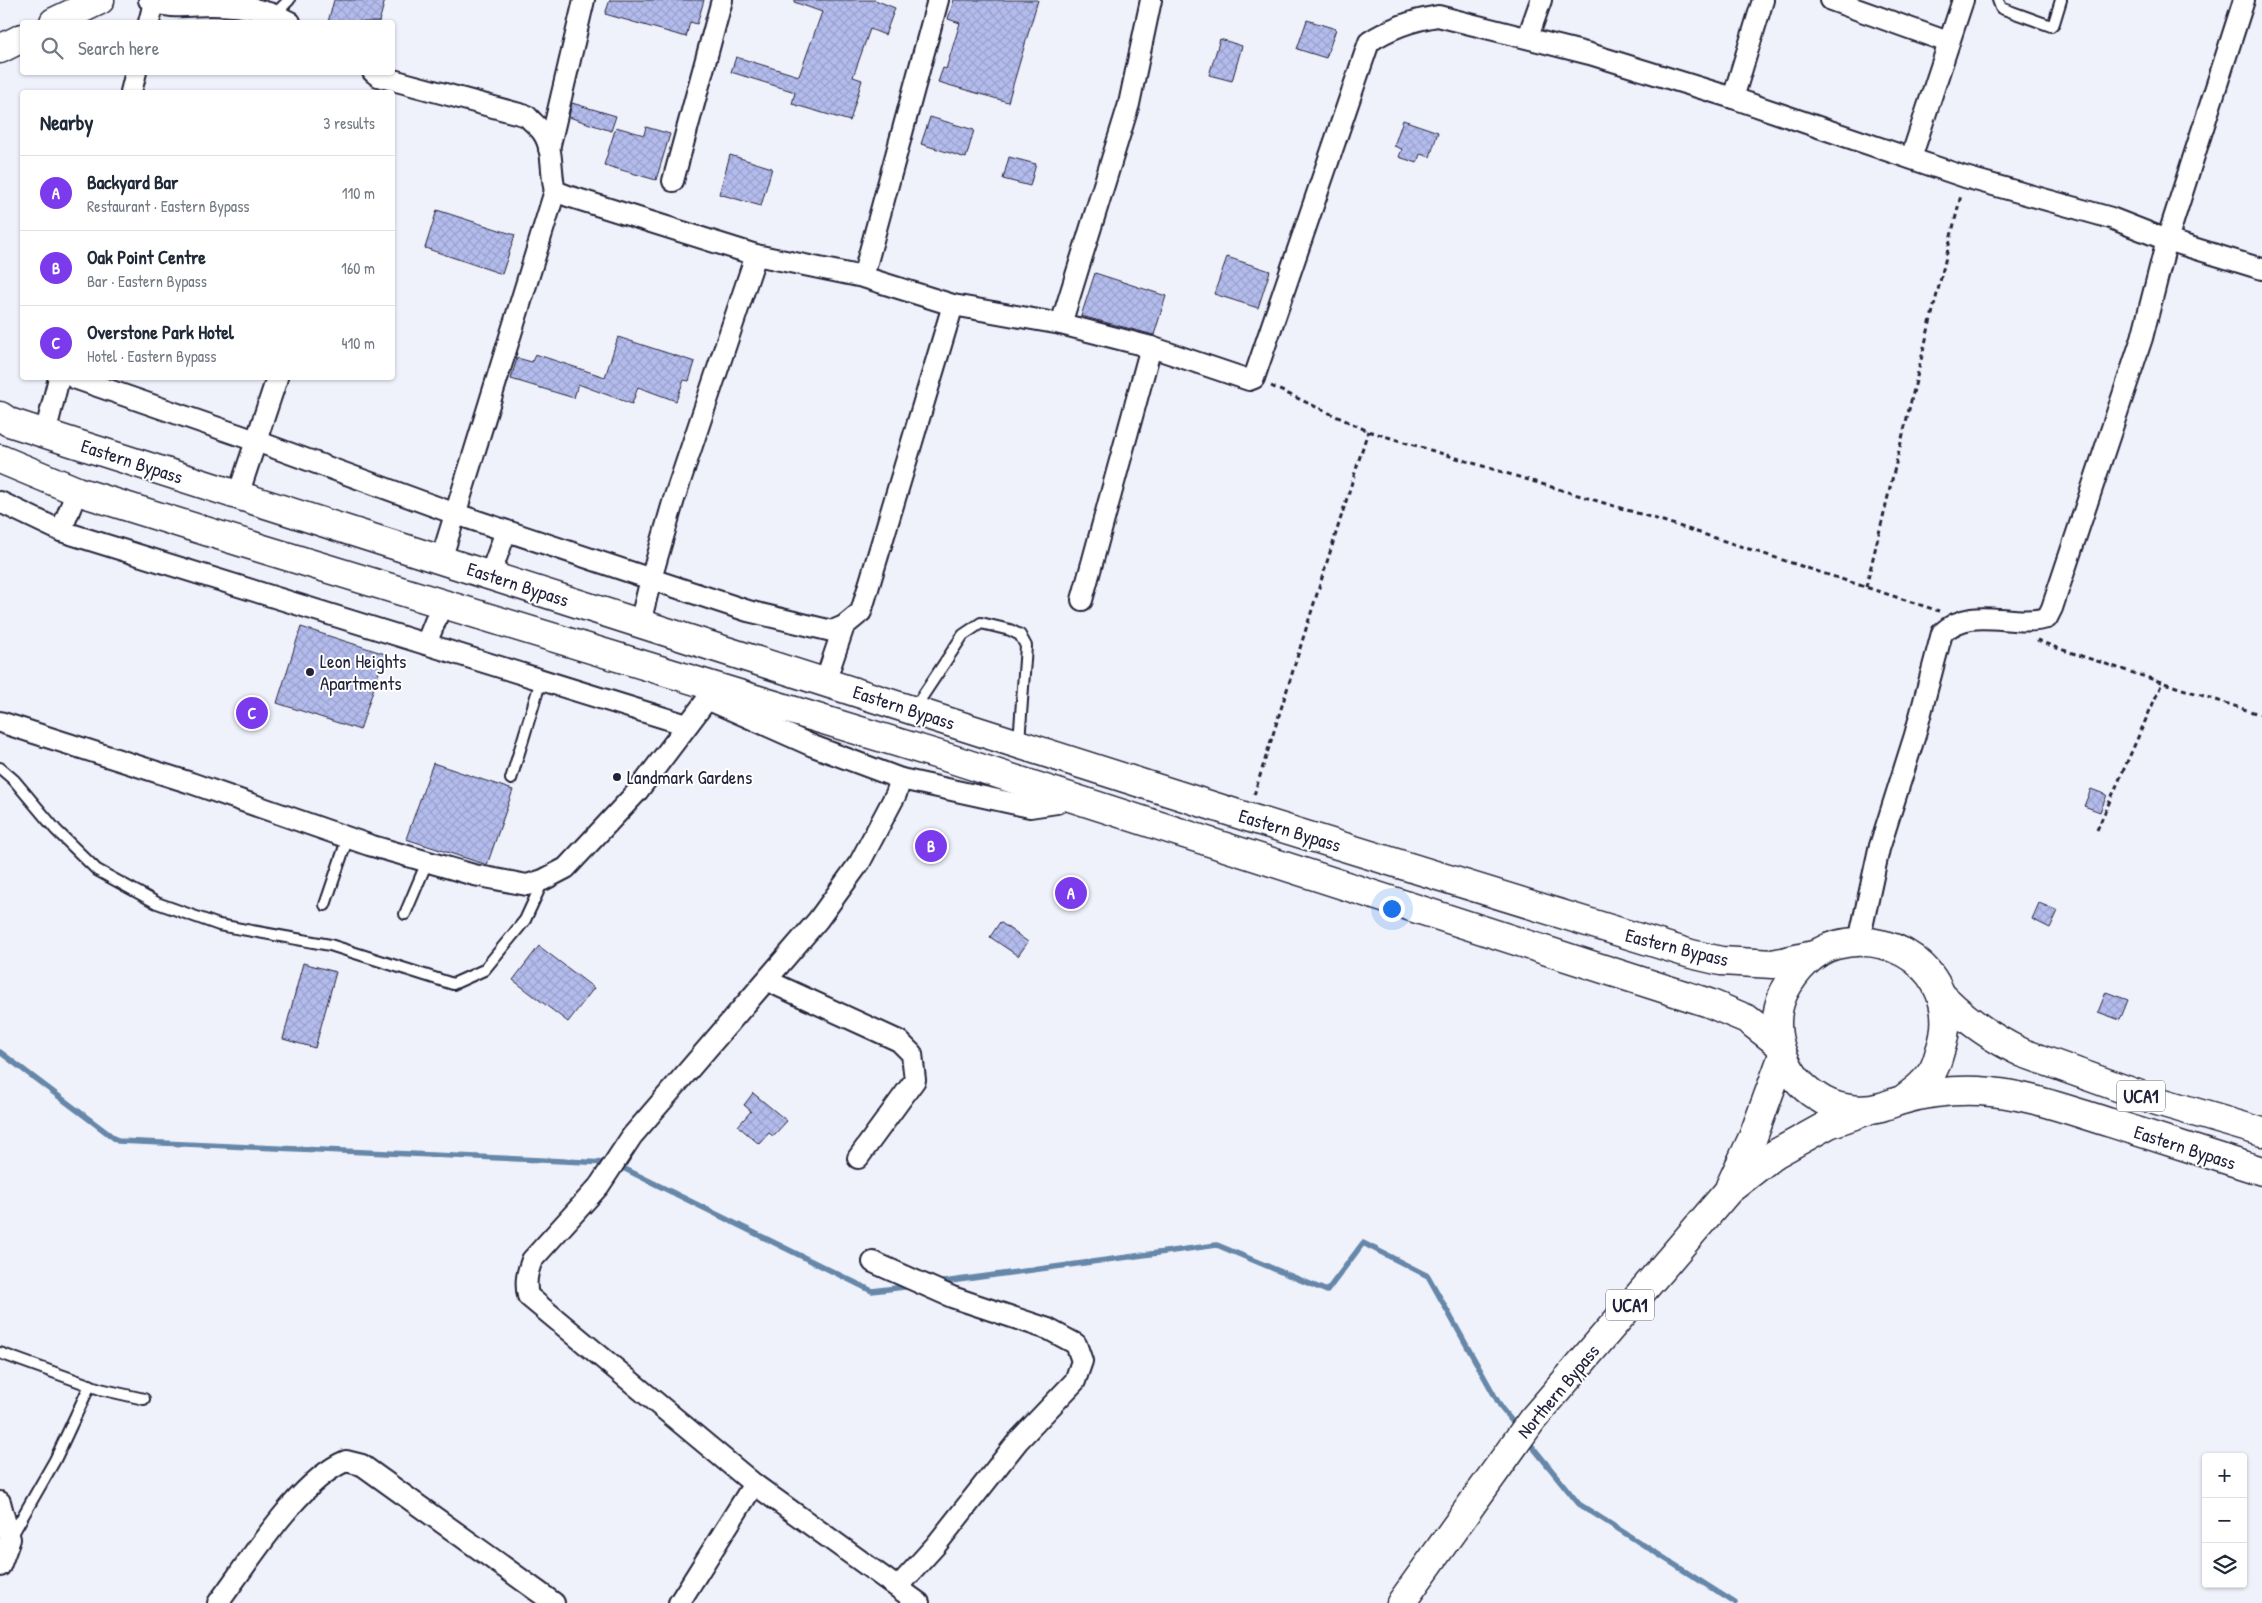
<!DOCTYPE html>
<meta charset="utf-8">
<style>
body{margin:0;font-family:"Patrick Hand",sans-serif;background:#f6f6f7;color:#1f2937}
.controls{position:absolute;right:15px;bottom:15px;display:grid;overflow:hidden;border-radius:5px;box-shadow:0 1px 4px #0004}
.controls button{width:45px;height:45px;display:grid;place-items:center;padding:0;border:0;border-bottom:1px solid #e0e1e3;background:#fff;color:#1f2937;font:25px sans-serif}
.you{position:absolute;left:1391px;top:908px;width:18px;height:18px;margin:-12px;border:4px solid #fff;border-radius:50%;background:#1a73e8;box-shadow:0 0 0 8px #1a73e833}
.badge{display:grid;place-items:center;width:32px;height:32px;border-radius:50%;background:#7c3aed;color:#fff;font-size:16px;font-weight:700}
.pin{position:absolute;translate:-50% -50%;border:2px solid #fff;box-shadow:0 1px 5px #0006}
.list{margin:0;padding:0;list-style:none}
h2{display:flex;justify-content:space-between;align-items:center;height:65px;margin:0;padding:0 20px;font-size:21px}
h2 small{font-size:16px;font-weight:400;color:#747a83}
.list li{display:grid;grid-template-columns:32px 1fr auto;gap:15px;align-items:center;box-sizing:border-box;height:75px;padding:0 20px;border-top:1px solid #e0e1e3}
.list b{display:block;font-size:19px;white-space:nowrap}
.list p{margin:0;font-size:16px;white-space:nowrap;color:#747a83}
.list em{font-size:16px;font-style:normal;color:#747a83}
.icon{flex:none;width:28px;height:28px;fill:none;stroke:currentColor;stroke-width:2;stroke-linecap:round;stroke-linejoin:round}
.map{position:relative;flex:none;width:2262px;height:1603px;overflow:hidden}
.search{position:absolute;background:#fff;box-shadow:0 1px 4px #0004;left:20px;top:20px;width:375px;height:55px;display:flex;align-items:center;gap:12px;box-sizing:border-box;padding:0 18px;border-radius:5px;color:#747a83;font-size:19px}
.panel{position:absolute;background:#fff;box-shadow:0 1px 4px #0004;left:20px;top:90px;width:375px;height:290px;border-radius:5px}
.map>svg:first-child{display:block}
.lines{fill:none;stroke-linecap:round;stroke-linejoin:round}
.stream{stroke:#6687a9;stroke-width:5.5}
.building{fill:url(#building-cross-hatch);stroke:#22223b}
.lane-casing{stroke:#22223b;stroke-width:14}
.street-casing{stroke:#22223b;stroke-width:24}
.primary-casing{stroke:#22223b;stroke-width:31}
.path{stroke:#22223b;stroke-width:3;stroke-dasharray:5 4;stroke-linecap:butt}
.lane{stroke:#fff;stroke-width:10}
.street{stroke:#fff;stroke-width:20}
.primary{stroke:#fff;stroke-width:28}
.poi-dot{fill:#22223b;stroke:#fff;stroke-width:2}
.labels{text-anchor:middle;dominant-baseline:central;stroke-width:4;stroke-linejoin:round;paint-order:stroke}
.shield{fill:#fff;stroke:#646476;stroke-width:1}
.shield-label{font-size:18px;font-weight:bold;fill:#22223b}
.street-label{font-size:19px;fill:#22223b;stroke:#fff}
.poi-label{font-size:19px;fill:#22223b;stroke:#fff;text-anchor:start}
</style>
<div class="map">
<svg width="2262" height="1603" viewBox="0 0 2262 1603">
<defs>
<pattern id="building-cross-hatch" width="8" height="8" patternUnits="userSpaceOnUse" patternTransform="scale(1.25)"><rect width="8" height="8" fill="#b4bced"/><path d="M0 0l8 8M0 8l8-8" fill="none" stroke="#9aa1cc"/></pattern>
</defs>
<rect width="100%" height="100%" fill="#f0f2fb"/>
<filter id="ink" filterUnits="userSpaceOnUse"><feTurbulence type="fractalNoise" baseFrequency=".02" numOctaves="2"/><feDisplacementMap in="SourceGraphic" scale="10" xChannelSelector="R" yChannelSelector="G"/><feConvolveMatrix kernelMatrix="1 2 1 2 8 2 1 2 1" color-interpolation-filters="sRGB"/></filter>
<g filter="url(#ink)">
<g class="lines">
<g class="stream">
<polyline points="0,1052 118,1141 608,1163"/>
<polyline points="617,1165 872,1291 912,1286"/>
<polyline points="936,1283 1217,1245 1327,1291 1363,1243 1428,1276 1502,1409 1517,1427"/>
<polyline points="1527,1440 1579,1504 1735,1603"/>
</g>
</g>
<g class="building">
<polygon points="334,0 385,0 379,22 328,22"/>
<polygon points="610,0 704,0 697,24 690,22 686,37 605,14"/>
<polygon points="795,0 875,0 895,8 885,35 870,29 853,77 862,80 850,121 792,104 795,92 731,72 736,57 799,76 822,12 794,2"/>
<polygon points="954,0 1038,0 1008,102 938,82 943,68 946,69 960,23 948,19"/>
<polygon points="1307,20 1336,29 1326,58 1297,49"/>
<polygon points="1220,39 1242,46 1232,81 1209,75"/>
<polygon points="572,103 616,116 611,131 569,117"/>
<polygon points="930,117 974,130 966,158 921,144"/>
<polygon points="1403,120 1438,132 1430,157 1420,154 1417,163 1399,157 1402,149 1394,146"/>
<polygon points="616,127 644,135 646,127 670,134 656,180 604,165"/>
<polygon points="730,155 772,168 761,206 719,194"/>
<polygon points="1009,157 1036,164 1030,186 1003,179"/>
<polygon points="437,210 515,235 502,274 425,248"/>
<polygon points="1227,257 1270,271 1258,308 1214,294"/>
<polygon points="1095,273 1166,296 1154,335 1081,316"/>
<polygon points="618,337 695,362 689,381 684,380 676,401 638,387 632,404 578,384 574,398 511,379 517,358 532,362 535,354 605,377"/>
<polygon points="301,627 385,654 360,730 277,703"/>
<polygon points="433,763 513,790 487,865 406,839"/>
<polygon points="2091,789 2107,795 2100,812 2084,806"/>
<polygon points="2039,903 2058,911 2050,928 2032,919"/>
<polygon points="1000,922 1028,942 1018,956 990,937"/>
<polygon points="539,946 594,988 568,1022 513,980"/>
<polygon points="303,963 336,972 315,1048 283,1039"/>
<polygon points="2106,992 2128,1000 2120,1020 2098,1012"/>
<polygon points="753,1093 787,1121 773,1136 769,1133 759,1144 738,1126 751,1111 744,1105"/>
</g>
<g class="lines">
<defs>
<g id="lane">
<polyline points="1998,0 2001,8 2051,26 2054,23 2061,0"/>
<polyline points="275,14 289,0"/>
<polyline points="914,709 963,635 981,623 1010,630 1020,635 1026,646 1019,742"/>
<polyline points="0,768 14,780 56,830 97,870 157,903 219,925 330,945 453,984 484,970 525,920 543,881"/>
<polyline points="511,779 541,680"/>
<polyline points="325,905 348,837"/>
<polyline points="405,914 427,862"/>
<polyline points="0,1353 100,1389 144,1399"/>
<polyline points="11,1537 55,1460 90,1385"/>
</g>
<g id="street">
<path d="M149,0C168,10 191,5 211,5C238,5 266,9 290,22"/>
<polyline points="938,0 863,277 953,305"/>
<polyline points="1831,0 1948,42"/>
<polyline points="149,22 154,3"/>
<polyline points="1528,37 1541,0"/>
<path d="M373,72L378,76L527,116C532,122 539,127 543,133C554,149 550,173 555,191L568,196L756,255L863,277"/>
<polyline points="131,92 136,72"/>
<polyline points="1733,98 1763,0"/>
<polyline points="549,149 584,0"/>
<polyline points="1911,158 1963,0"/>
<polyline points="673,181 722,0"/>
<path d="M756,255L674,499L651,579L748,611L832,631L844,626L861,612L953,305L1061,324L1151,347L1249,380L1254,378L1369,42C1390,28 1413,20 1438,16L1590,54L1733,98L1965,177L2111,218L2167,240L2262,269"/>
<polyline points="1061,324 1129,104 1151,0"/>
<polyline points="74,378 256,441 453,513 651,579 640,623"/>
<polyline points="45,434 59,378"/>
<polyline points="238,495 277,378"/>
<polyline points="0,502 61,531 687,725"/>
<polyline points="61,531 77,491"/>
<polyline points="441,560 555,191"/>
<polyline points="490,575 506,531"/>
<polyline points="1082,600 1151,347"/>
<polyline points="426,644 442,604"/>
<polyline points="825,682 844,626"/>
<polyline points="0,722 191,783 369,845 474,875 527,885 543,880 566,868 637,792 715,689"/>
<polyline points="901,779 1030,807 1057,803 1068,796"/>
<path d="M1859,941L1879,849L1915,735L1942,633C1973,604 2010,628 2047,618L2052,608L2142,338L2167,240L2244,0"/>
<polyline points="768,981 899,1041 912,1054 915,1080 858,1158"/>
<polyline points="873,1262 952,1297 1048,1329 1076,1344 1082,1361 1075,1381 1018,1441 936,1545 898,1587"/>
<polyline points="754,1484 919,1603"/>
<polyline points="0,1502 10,1539 0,1566"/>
<path d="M218,1603C249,1562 299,1480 346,1461L362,1465L554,1603"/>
<path d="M679,1603L754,1484L528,1296C525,1282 527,1273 532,1260L599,1186L632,1136L818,920L860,862L896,794L901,779L813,746L707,699"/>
</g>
<g id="primary">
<polyline points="54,22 100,0"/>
<polyline points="0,49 22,38"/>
<polyline points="0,416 9,422 68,441 1247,817 1691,954 1721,961 1773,964 1814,955"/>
<polyline points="0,459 77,491 263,549 952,759 1709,1003 1747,1019 1779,1044"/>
<path d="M1942,996C1966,1020 1993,1039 2023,1053L2157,1101L2262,1132"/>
<path d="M1902,1100C1914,1091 1924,1084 1932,1072C1936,1066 1938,1058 1940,1051C1964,983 1903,928 1836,945C1813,951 1795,971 1784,992C1767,1028 1783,1075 1816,1096C1834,1109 1860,1113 1881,1107C1888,1105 1895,1102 1902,1100C1926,1093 1954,1090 1979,1091C2024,1093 2068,1110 2111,1123C2161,1139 2212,1155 2262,1171"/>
<polyline points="1730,1186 1753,1137 1783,1055"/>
<polyline points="1401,1603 1532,1420 1729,1190 1775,1154 1829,1124 1866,1111"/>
</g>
</defs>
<use href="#lane" class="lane-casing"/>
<use href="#street" class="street-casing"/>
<use href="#primary" class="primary-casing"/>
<g class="path">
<polyline points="1271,386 1368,431 1663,521 1939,611"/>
<polyline points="1866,587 1961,195"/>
<polyline points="2037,640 2057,648 2262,715"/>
<polyline points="1254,795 1368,431"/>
<polyline points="2097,830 2162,683"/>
</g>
<use href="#lane" class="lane"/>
<use href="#street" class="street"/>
<use href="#primary" class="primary"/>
</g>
</g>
<g class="poi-dot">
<circle cx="310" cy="672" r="5"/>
<circle cx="617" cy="777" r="5"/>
</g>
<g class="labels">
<g class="shield">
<rect x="2117" y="1080.5" width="48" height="31" rx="4"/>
<rect x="1606" y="1289.5" width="48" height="31" rx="4"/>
</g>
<g class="shield-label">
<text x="2141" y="1096">UCA1</text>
<text x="1630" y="1305">UCA1</text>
</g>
<g class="street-label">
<text transform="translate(132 461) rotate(18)">Eastern Bypass</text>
<text transform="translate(518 584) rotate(18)">Eastern Bypass</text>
<text transform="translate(904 707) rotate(18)">Eastern Bypass</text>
<text transform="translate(1290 830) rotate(17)">Eastern Bypass</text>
<text transform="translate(1677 947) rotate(14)">Eastern Bypass</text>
<text transform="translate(2185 1147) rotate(18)">Eastern Bypass</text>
<text transform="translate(1558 1391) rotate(-50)">Northern Bypass</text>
</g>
<g class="poi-label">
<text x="320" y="661">Leon Heights<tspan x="320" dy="22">Apartments</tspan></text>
<text x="627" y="777">Landmark Gardens</text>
</g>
</g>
</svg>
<div class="controls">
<button>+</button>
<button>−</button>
<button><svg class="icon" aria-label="layers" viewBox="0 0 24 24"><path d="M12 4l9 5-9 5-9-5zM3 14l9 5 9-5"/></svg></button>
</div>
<div class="you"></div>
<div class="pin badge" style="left:1071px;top:893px">A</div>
<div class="pin badge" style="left:931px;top:846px">B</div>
<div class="pin badge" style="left:252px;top:713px">C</div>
<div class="search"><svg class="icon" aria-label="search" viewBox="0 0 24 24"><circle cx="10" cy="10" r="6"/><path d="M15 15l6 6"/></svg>Search here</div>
<section class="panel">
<h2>Nearby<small>3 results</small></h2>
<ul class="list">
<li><span class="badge">A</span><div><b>Backyard Bar</b><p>Restaurant · Eastern Bypass</p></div><em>110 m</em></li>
<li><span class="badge">B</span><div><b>Oak Point Centre</b><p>Bar · Eastern Bypass</p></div><em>160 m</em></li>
<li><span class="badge">C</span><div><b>Overstone Park Hotel</b><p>Hotel · Eastern Bypass</p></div><em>410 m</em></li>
</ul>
</section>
</div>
